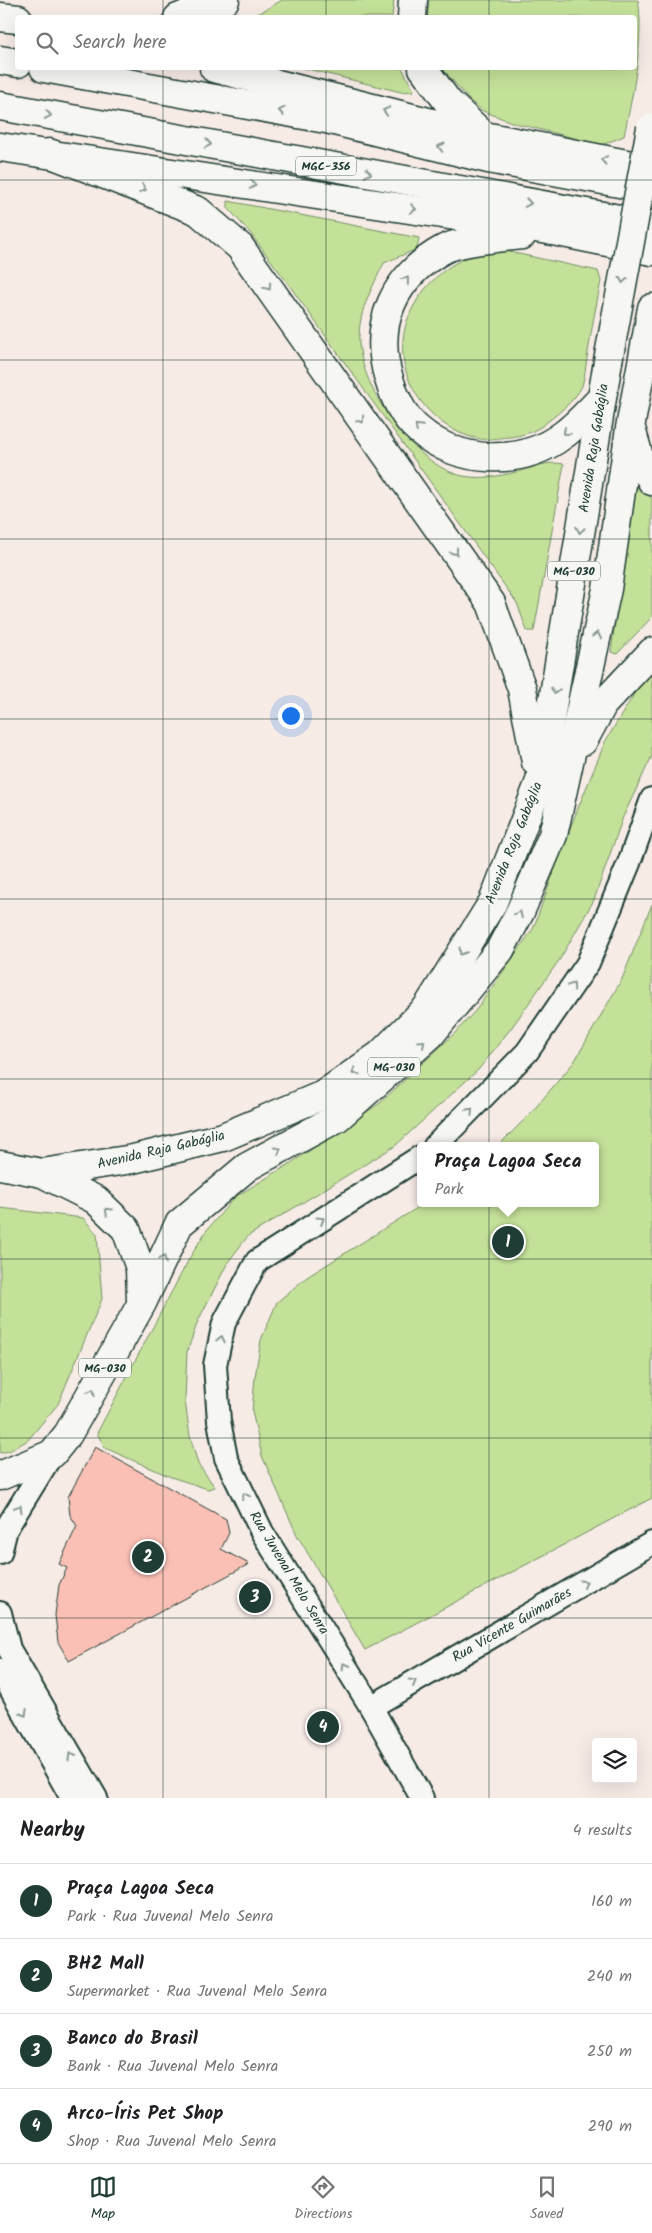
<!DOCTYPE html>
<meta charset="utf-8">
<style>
body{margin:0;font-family:Kalam,sans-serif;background:#f6f6f6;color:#202124}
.controls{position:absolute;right:15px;bottom:15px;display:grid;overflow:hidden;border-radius:5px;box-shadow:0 5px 20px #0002}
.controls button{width:45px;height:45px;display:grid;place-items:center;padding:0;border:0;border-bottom:1px solid #e0e0e0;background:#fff;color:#202124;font:25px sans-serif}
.you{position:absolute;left:290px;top:715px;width:18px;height:18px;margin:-12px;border:4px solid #fff;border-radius:50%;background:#1a73e8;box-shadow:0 0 0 8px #1a73e833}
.badge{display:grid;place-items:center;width:32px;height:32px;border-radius:50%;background:#1f3d34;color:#fff;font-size:16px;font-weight:700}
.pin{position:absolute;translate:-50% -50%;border:2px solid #fff;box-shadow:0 1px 5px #0006}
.popup{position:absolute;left:417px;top:1142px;width:182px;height:65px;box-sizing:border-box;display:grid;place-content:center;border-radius:5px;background:#fff;filter:drop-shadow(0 1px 4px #0005);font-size:16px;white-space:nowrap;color:#757577}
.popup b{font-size:19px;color:#202124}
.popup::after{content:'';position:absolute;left:50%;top:100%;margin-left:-10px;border:10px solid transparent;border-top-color:#fff}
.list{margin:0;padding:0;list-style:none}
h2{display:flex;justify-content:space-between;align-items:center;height:65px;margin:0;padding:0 20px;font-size:21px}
h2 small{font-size:16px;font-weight:400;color:#757577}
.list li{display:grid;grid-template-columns:32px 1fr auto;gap:15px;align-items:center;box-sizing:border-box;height:75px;padding:0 20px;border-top:1px solid #e0e0e0}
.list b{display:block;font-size:19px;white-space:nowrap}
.list p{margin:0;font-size:16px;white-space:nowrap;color:#757577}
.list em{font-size:16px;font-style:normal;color:#757577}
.icon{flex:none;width:28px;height:28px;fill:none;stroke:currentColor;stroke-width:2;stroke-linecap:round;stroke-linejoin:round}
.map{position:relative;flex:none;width:652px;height:1798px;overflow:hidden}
.search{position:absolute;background:#fff;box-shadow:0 5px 20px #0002;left:15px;right:15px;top:15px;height:55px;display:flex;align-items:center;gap:12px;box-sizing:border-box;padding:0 18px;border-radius:5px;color:#757577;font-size:19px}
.sheet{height:365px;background:#fff}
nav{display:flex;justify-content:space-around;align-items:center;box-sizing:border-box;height:70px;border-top:1px solid #e0e0e0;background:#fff;font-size:14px;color:#757577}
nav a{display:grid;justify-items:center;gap:2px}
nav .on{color:#1f3d34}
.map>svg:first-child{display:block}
.green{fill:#c4e199;stroke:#728f66}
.building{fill:#fbc0b5;stroke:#1f3d34}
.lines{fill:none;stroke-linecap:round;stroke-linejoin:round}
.minor-casing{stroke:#1f3d34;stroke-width:26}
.highway-casing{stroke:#1f3d34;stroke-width:31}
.minor{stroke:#f6f6f2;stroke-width:22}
.highway{stroke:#f6f6f2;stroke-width:28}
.highway-bridge-casing{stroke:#1f3d34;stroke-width:31;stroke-linecap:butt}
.highway-bridge{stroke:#f6f6f2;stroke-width:28}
.oneway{stroke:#8a9a93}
.grid{fill:none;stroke:#1f3d34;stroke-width:1;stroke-opacity:0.55}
.labels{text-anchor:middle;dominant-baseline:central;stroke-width:4;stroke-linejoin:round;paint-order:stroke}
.shield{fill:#f6f6f2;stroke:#60746d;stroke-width:1}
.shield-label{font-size:12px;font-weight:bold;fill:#1f3d34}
.street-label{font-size:14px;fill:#1f3d34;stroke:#f6f6f2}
</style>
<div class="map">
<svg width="652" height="1798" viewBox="0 0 652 1798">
<rect width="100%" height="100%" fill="#f7ebe6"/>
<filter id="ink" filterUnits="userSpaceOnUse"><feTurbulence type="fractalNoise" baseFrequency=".02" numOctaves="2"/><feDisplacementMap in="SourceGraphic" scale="10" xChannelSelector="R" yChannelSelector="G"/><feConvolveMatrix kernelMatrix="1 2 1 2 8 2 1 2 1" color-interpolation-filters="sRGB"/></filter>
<g filter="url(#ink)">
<g class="green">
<polygon points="282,0 394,0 392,17 253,17"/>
<path d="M429,0H638C645,38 632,98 624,136L602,145L514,123L483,111L469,100L442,68H634V18L427,17Z"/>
<polygon points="303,68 402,68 414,91 401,92"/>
<path d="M228,201L419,238L417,249L384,263C373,286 360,308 359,334C356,384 414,466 463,476C483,480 505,475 524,470C538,466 548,461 564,464L534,631H527L517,603L284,278L251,234L228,208Z"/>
<path d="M505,251L598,271L601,281C596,305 592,328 588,352C586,363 585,376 582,386C576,400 554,417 542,426C529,435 514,437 499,438C493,439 486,440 480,439C436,432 398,386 403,340C406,307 431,275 461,260C474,254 490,253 505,251Z"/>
<polygon points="641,485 652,499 652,617 617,654 611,652 633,491"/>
<polygon points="652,671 652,756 623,817 594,900 560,959 512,1027 479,1069 395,1146 248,1236 228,1262 198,1321 187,1352 185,1401 190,1436 198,1464 215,1487 208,1489 171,1477 105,1448 97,1433 189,1259 206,1231 235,1197 288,1165 380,1103 456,1032 476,1010 533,929 568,833 605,742 642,681"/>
<polygon points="652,904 652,1498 365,1650 297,1535 262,1456 252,1411 255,1377 261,1340 277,1302 307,1277 425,1203 596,1203 596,1146 498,1146 531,1113 574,1062 622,979"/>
<polygon points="0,1208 83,1218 97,1234 102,1299 58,1404 28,1440 9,1451 0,1453"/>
</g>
<polygon class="building" points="95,1447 226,1519 229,1533 221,1549 249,1564 69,1661 58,1642 55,1615 59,1585 67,1568 59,1564 77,1526 70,1515 68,1497"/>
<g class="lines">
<defs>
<g id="minor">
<polyline points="435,1146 527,1052 588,963 629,863 652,799"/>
<polyline points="420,1157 257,1261 224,1323 215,1365 219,1421 226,1458 262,1532 371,1707 422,1798"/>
<polyline points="0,1553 6,1529 52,1454"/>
<polyline points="0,1613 9,1649 96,1798"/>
<polyline points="0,1670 72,1798"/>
<polyline points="371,1707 652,1543"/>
</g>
<g id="highway">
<polyline points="0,17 18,19"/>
<polyline points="178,18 225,0"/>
<polyline points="412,18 413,0"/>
<polyline points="0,60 18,63"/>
<polyline points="44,68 326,119 488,159 652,189"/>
<polyline points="214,68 484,136 652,169"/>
<polyline points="423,68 448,102 481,133"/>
<polyline points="0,106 652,225"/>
<polyline points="0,147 548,230 652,251"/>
<polyline points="49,153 198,211 240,247 491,603 522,689 536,762"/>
<path d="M522,235C504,237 459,241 444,249C394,276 372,324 389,379C394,397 404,418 419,430C459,464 521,467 563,435C577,425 589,411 601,399"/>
<polyline points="632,432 640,460 652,481"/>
<polyline points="583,741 603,704 652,652"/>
<polyline points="0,1165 42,1173 96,1200 126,1229 140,1268 141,1301"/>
<polyline points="42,1173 133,1159 223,1137 323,1095 380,1055 427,1008 493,902 540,781 608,361"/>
<polyline points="0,1476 52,1454 68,1434 142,1303 179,1224 247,1167 337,1118 430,1035 500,950 520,912 553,835 607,589 630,428 652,308"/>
</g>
</defs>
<use href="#minor" class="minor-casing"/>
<use href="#highway" class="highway-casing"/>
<use href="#minor" class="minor"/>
<use href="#highway" class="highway"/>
<defs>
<polyline id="highway-bridge" points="608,361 651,128"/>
</defs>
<use href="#highway-bridge" class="highway-bridge-casing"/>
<use href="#highway-bridge" class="highway-bridge"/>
</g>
<defs><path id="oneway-chevron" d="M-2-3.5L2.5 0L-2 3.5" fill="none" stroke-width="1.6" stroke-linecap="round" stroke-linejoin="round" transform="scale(1.25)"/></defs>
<g class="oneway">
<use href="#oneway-chevron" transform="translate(282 111) rotate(-170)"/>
<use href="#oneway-chevron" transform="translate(386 111) rotate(-166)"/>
<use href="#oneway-chevron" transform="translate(48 115) rotate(10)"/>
<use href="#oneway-chevron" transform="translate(208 144) rotate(10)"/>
<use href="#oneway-chevron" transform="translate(441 147) rotate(-166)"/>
<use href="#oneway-chevron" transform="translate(604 160) rotate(-169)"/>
<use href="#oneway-chevron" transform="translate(368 173) rotate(10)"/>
<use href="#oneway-chevron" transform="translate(253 185) rotate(9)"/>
<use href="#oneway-chevron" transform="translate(143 189) rotate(21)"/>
<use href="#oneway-chevron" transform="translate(528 203) rotate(10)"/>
<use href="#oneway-chevron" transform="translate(413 209) rotate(9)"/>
<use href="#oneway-chevron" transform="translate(406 280) rotate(-51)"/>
<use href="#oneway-chevron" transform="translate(623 280) rotate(100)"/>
<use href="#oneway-chevron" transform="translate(268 287) rotate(55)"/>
<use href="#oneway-chevron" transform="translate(361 420) rotate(55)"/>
<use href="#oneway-chevron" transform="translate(418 427) rotate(-135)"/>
<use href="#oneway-chevron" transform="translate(566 432) rotate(140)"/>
<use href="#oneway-chevron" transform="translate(580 530) rotate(99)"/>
<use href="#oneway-chevron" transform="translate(455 552) rotate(55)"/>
<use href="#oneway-chevron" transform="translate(597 635) rotate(-78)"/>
<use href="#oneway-chevron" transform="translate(555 691) rotate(99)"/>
<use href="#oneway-chevron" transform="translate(519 914) rotate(-64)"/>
<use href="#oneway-chevron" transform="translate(462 952) rotate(122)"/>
<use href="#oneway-chevron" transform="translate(572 986) rotate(-56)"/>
<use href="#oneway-chevron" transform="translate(422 1043) rotate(-42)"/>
<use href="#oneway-chevron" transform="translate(355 1072) rotate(145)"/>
<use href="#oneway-chevron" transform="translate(470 1111) rotate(-45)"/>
<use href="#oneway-chevron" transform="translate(278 1150) rotate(-29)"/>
<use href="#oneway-chevron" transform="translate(108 1211) rotate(-136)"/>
<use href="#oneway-chevron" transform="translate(321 1220) rotate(-32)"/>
<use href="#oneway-chevron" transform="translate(163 1259) rotate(-64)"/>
<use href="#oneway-chevron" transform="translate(221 1339) rotate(-78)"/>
<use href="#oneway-chevron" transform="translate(92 1392) rotate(-61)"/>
<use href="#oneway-chevron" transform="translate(245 1496) rotate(-116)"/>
<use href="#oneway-chevron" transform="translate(19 1508) rotate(-59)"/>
<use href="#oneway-chevron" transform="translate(584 1583) rotate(-30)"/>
<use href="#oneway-chevron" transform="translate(345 1666) rotate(-122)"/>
<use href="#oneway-chevron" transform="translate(413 1682) rotate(-30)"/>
<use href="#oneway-chevron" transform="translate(24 1713) rotate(60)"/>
<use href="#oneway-chevron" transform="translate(71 1756) rotate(-120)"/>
</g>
</g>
<path class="grid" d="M163,0V18M326,0V18M489,0V18M163,68V1798M326,68V1798M489,68V1798M0,180H652M0,360H652M0,539H652M0,719H652M0,899H652M0,1079H652M0,1259H652M0,1438H652M0,1618H652"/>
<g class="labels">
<g class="shield">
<rect x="296" y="156.5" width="60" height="19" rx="4"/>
<rect x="548" y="561.5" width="52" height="19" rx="4"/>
<rect x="368" y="1057.5" width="52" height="19" rx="4"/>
<rect x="79" y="1358.5" width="52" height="19" rx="4"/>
</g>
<g class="shield-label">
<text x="326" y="166">MGC-356</text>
<text x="574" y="571">MG-030</text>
<text x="394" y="1067">MG-030</text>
<text x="105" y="1368">MG-030</text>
</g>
<g class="street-label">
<text transform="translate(594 448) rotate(-81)">Avenida Raja Gabáglia</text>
<text transform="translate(514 843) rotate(-68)">Avenida Raja Gabáglia</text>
<text transform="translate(161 1150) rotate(-13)">Avenida Raja Gabáglia</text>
<text transform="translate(289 1573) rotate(59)">Rua Juvenal Melo Senra</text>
<text transform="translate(512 1625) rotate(-30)">Rua Vicente Guimarães</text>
</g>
</g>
</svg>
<div class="controls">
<button><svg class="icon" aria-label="layers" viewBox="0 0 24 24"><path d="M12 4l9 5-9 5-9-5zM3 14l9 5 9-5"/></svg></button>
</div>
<div class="you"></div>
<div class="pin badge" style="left:508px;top:1242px">1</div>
<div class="popup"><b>Praça Lagoa Seca</b>Park</div>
<div class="pin badge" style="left:148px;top:1557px">2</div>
<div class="pin badge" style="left:255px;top:1597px">3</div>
<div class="pin badge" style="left:323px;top:1727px">4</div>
<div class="search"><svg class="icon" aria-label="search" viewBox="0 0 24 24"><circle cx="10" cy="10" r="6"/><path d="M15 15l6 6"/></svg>Search here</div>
</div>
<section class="sheet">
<h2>Nearby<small>4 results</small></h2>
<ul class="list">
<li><span class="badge">1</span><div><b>Praça Lagoa Seca</b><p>Park · Rua Juvenal Melo Senra</p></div><em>160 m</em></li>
<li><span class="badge">2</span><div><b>BH2 Mall</b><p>Supermarket · Rua Juvenal Melo Senra</p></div><em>240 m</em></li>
<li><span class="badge">3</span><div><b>Banco do Brasil</b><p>Bank · Rua Juvenal Melo Senra</p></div><em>250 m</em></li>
<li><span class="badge">4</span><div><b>Arco-Íris Pet Shop</b><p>Shop · Rua Juvenal Melo Senra</p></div><em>290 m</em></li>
</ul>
</section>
<nav>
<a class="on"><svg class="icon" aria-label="map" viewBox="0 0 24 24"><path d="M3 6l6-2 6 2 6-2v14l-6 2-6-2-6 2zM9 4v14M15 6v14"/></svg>Map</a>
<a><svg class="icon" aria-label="directions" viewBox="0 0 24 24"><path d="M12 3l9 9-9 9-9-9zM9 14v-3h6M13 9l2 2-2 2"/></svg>Directions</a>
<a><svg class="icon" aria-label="saved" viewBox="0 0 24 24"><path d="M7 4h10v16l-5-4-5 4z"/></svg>Saved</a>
</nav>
